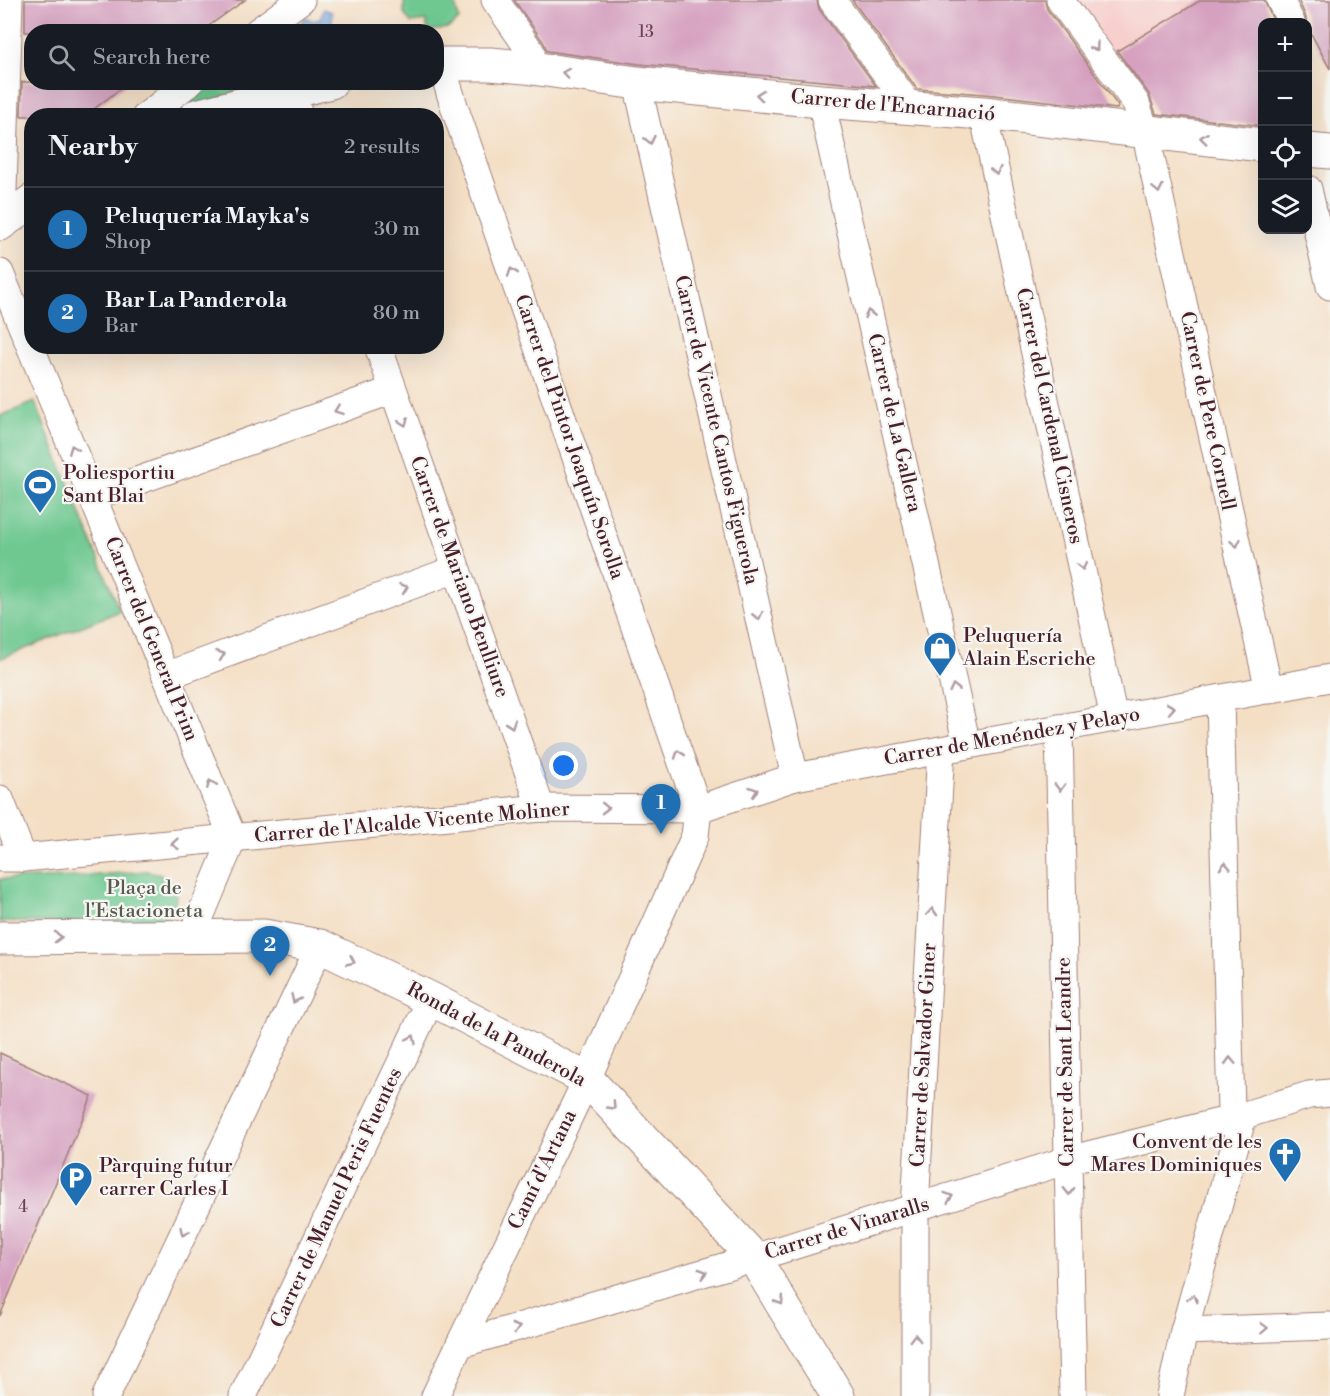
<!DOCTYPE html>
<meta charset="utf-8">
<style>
body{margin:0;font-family:"Libre Bodoni",serif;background:#20242c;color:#f1f3f6}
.controls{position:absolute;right:18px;top:18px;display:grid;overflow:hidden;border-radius:12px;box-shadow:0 6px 24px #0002}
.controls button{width:54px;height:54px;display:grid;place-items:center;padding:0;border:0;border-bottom:2px solid #363941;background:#171b24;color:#f1f3f6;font:30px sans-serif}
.you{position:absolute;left:564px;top:766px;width:21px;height:21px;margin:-15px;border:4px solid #fff;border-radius:50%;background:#1a73e8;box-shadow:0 0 0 9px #1a73e833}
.badge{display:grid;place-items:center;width:39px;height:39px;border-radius:50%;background:#1f6fb2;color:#fff;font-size:20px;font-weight:700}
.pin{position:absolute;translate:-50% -50px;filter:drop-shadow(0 2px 3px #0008)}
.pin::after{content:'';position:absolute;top:32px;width:21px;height:18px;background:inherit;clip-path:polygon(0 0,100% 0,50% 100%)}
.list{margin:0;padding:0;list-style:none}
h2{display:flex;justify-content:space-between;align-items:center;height:78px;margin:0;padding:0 24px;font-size:26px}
h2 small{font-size:20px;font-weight:400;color:#9ea1a6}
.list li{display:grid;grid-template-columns:39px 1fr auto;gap:18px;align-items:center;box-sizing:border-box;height:84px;padding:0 24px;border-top:2px solid #363941}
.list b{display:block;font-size:22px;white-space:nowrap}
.list p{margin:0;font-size:20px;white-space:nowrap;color:#9ea1a6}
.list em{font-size:20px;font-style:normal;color:#9ea1a6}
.icon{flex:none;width:33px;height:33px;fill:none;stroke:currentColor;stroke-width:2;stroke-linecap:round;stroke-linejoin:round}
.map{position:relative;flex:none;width:1330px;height:1396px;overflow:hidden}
.search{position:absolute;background:#171b24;box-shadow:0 6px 24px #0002;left:24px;top:24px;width:420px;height:66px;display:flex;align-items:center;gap:15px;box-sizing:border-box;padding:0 21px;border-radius:24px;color:#9ea1a6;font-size:22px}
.panel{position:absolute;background:#171b24;box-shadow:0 6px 24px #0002;left:24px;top:108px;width:420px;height:246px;border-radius:24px}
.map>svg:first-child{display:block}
.built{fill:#f7d0ce}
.green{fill:#6ec890;stroke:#5c745e;stroke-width:1.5}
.water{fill:#75a6e0;stroke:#606286;stroke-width:1.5}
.building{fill:#d6a1c0}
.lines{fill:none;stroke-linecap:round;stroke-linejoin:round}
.street-casing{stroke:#9f7f78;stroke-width:29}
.secondary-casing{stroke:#9f7f78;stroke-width:35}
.street{stroke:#fff;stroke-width:27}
.secondary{stroke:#fff;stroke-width:33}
.oneway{stroke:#ae9aa0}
.labels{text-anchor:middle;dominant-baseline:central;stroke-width:4.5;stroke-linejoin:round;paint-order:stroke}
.number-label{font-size:16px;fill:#6d4050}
.street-label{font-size:20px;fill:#4a1f2b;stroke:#f6f6f2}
.poi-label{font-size:20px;fill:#4a1f2b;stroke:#f6f6f2;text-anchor:start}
.park-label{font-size:20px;fill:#575a4e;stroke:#f6f6f2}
</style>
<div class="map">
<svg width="1330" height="1396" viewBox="0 0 1330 1396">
<rect width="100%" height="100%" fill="#f6f6f2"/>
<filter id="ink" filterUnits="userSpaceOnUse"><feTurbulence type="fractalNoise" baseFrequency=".0167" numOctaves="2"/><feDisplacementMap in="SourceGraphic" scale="12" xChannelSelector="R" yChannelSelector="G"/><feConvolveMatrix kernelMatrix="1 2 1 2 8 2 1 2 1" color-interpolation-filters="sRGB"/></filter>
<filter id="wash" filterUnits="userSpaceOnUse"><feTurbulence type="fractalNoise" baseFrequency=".008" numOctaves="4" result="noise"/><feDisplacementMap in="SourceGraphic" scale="24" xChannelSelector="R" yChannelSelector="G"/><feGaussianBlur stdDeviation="1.35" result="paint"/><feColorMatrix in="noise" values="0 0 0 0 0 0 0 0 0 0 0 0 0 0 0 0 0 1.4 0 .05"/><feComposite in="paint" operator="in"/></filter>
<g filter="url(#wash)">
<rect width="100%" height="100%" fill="#f4dfc5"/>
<polygon class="built" points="1071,0 1201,0 1110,55"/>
<g class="green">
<path d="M406,0H454L459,19C453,28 438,32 428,30L426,21L411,23L404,14V2Z"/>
<polygon points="200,83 264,83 175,115 169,115 166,113"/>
<polygon points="35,402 120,611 0,659 0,416"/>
<path d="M146,871C181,875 186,907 157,924L0,922V879L73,877Z"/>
</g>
<polygon class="water" points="324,9 332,12 332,26 336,31 306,31 307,29 300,24 305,17 313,21 320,19"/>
<g id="blocks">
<g class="building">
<polygon points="25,0 245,0 200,32 25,32"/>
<polygon points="514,0 817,0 819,9 876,86 639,64 547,51 544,43"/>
<polygon points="852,0 1045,0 1047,9 1118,106 1117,109 985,94 917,89"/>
<polygon points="1201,0 1264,0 1274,22 1263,22 1263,126 1156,114 1149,94 1117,51"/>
<polygon points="1298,0 1330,0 1330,69 1308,28 1305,15"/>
<polygon points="22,82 129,82 85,116 21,116"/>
<polygon points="0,1053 92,1096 0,1316"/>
</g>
</g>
</g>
<g filter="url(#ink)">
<use href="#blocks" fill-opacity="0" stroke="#9f7f78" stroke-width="1.5"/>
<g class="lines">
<defs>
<g id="street">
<polyline points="495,0 531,52 525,67"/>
<polyline points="832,0 912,109"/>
<polyline points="1060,0 1136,103 1145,131 1269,690"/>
<polyline points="1280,0 1291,22"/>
<polyline points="257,32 301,0"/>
<polyline points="285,82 293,93 299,116"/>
<polyline points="637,83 795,777"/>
<polyline points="821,101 967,745"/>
<polyline points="983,113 1114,718"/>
<polyline points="146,116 190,82"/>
<polyline points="1308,189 1330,286"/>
<polyline points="2,223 9,0"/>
<polyline points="0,273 233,838"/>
<polyline points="378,346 541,808"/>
<polyline points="92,497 393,390"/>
<polyline points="166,676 456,569"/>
<polyline points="1059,728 1073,1396"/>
<polyline points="0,799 23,858"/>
<polyline points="0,858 23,858 541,808 698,809 795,777 1330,678"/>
<polyline points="192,936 233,838"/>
<polyline points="1184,1331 1330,1326"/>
<polyline points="460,1344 754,1258 1068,1160 1235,1118 1309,1095 1330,1093"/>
<polyline points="106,1396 320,946"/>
<polyline points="243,1396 431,999"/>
<polyline points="435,1396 587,1079 695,836 698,809 455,109 441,64"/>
<polyline points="915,1396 915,1208 941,750"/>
<polyline points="1170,1396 1184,1331 1240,1127 1231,1110 1220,699"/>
</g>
<g id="secondary">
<polyline points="436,64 490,64 525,67 637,83 821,101 983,113 1262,145"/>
<polyline points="196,116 331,82"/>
<polyline points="1308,150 1330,152"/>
<polyline points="0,224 32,201"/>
<polyline points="0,938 264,936 320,946 431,999 587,1079 754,1258 838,1396"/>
</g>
</defs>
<use href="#street" class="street-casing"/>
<use href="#secondary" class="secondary-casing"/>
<use href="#street" class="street"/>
<use href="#secondary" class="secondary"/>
</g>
<defs><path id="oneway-chevron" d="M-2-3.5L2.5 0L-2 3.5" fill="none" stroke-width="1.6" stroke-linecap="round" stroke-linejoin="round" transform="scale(1.5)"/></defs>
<g class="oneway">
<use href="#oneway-chevron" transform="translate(1095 47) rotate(54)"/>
<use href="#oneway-chevron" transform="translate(566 73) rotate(-172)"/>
<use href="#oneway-chevron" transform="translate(760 95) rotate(-174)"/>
<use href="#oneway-chevron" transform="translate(1204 138) rotate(-173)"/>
<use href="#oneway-chevron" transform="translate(650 140) rotate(77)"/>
<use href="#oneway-chevron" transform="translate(996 171) rotate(78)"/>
<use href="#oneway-chevron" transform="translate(1158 189) rotate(78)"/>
<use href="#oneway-chevron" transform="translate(512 272) rotate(-109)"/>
<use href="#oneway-chevron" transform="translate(869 314) rotate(-103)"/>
<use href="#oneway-chevron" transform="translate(338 410) rotate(160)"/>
<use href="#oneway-chevron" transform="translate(404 422) rotate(70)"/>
<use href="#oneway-chevron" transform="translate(73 449) rotate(-112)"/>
<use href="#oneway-chevron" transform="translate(1236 543) rotate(78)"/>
<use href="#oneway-chevron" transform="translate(1082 566) rotate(78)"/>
<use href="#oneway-chevron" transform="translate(404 588) rotate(-20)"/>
<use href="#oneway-chevron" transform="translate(758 616) rotate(77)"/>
<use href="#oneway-chevron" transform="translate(221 655) rotate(-20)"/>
<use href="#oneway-chevron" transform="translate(954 688) rotate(-103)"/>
<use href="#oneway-chevron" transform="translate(1171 708) rotate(-10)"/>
<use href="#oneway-chevron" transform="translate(511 724) rotate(71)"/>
<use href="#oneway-chevron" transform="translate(679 754) rotate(-109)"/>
<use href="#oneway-chevron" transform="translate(211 784) rotate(-112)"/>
<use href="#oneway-chevron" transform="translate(1060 787) rotate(89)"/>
<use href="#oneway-chevron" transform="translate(754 791) rotate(-19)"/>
<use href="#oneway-chevron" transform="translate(605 808) rotate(1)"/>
<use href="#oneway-chevron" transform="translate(175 844) rotate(175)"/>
<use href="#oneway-chevron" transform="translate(1225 866) rotate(-92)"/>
<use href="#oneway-chevron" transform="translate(932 912) rotate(-87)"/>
<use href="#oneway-chevron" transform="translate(58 937)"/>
<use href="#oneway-chevron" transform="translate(351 961) rotate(25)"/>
<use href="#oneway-chevron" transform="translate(295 999) rotate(115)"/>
<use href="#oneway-chevron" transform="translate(412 1039) rotate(-65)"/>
<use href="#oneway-chevron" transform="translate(1230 1061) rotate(-92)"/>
<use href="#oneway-chevron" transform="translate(612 1106) rotate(47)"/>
<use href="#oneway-chevron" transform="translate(1069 1191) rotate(89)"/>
<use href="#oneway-chevron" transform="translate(949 1197) rotate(-17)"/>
<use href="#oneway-chevron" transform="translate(184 1232) rotate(115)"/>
<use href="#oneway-chevron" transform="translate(703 1273) rotate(-16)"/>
<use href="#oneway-chevron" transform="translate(1193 1298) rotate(-75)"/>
<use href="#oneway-chevron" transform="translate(780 1301) rotate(59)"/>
<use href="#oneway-chevron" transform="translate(516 1328) rotate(-16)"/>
<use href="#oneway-chevron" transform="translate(1264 1328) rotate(-2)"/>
<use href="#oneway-chevron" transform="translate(915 1338) rotate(-90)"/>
</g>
</g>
<defs>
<symbol id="stadium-pin" viewBox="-11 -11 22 30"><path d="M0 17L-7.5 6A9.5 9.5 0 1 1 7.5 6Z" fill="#1f6fb2" stroke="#f6f6f2"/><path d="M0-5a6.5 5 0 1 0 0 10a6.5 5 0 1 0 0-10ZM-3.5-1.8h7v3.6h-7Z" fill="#fff"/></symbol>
<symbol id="shop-pin" viewBox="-11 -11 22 30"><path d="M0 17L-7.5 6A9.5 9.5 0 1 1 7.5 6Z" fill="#1f6fb2" stroke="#f6f6f2"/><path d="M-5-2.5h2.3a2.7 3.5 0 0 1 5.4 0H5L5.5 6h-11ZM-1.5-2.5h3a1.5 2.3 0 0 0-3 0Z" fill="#fff"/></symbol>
<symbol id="church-pin" viewBox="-11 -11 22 30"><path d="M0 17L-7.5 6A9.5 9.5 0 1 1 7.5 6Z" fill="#1f6fb2" stroke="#f6f6f2"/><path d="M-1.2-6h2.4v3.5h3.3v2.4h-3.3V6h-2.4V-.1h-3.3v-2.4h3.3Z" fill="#fff"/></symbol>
<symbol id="parking-pin" viewBox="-11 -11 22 30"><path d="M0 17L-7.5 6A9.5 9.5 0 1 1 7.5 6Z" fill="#1f6fb2" stroke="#f6f6f2"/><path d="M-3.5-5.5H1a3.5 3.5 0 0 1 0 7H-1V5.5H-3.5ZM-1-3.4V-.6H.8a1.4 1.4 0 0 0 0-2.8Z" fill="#fff"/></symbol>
</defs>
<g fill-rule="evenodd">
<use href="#stadium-pin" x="21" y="466" width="38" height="52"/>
<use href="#shop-pin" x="921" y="629" width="38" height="52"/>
<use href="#church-pin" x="1266" y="1135" width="38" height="52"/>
<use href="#parking-pin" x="57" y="1159" width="38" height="52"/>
</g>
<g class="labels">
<g class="number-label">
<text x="646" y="32">13</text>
<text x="23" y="1207">4</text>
</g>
<g class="street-label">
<text transform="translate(893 106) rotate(5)">Carrer de l'Encarnació</text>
<text transform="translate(1207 411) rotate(78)">Carrer de Pere Cornell</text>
<text transform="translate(1049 416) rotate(78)">Carrer del Cardenal Cisneros</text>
<text transform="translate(894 423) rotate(77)">Carrer de La Gallera</text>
<text transform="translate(716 430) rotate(77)">Carrer de Vicente Cantos Figuerola</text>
<text transform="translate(569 437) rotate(71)">Carrer del Pintor Joaquín Sorolla</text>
<text transform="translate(459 577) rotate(70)">Carrer de Mariano Benlliure</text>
<text transform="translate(151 639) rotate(68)">Carrer del General Prim</text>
<text transform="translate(1012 737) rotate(-10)">Carrer de Menéndez y Pelayo</text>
<text transform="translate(412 823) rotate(-5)">Carrer de l'Alcalde Vicente Moliner</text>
<text transform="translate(496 1035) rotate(28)">Ronda de la Panderola</text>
<text transform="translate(924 1055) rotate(-87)">Carrer de Salvador Giner</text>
<text transform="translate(1066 1062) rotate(-91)">Carrer de Sant Leandre</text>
<text transform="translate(543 1170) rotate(-64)">Camí d'Artana</text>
<text transform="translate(337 1198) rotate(-65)">Carrer de Manuel Peris Fuentes</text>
<text transform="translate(847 1229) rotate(-17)">Carrer de Vinaralls</text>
</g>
<g class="poi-label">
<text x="63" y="473">Poliesportiu<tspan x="63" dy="23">Sant Blai</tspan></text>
<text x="963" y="636">Peluquería<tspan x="963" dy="23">Alain Escriche</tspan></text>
<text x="1262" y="1142" text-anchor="end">Convent de les<tspan x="1262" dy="23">Mares Dominiques</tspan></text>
<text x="99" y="1166">Pàrquing futur<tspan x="99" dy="23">carrer Carles I</tspan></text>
</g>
<g class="park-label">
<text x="144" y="888">Plaça de<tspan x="144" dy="23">l'Estacioneta</tspan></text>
</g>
</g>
</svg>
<div class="controls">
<button>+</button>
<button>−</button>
<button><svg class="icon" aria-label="locate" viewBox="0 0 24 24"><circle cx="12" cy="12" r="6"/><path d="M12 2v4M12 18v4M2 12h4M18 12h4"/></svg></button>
<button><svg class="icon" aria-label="layers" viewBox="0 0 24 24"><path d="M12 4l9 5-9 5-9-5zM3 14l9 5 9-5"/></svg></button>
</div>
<div class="you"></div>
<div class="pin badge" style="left:661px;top:834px">1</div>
<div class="pin badge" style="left:270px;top:976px">2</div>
<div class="search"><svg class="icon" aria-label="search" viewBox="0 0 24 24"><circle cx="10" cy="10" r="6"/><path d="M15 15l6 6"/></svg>Search here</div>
<section class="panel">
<h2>Nearby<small>2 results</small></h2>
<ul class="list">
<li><span class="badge">1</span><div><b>Peluquería Mayka's</b><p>Shop</p></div><em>30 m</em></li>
<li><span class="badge">2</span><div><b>Bar La Panderola</b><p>Bar</p></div><em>80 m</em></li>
</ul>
</section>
</div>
